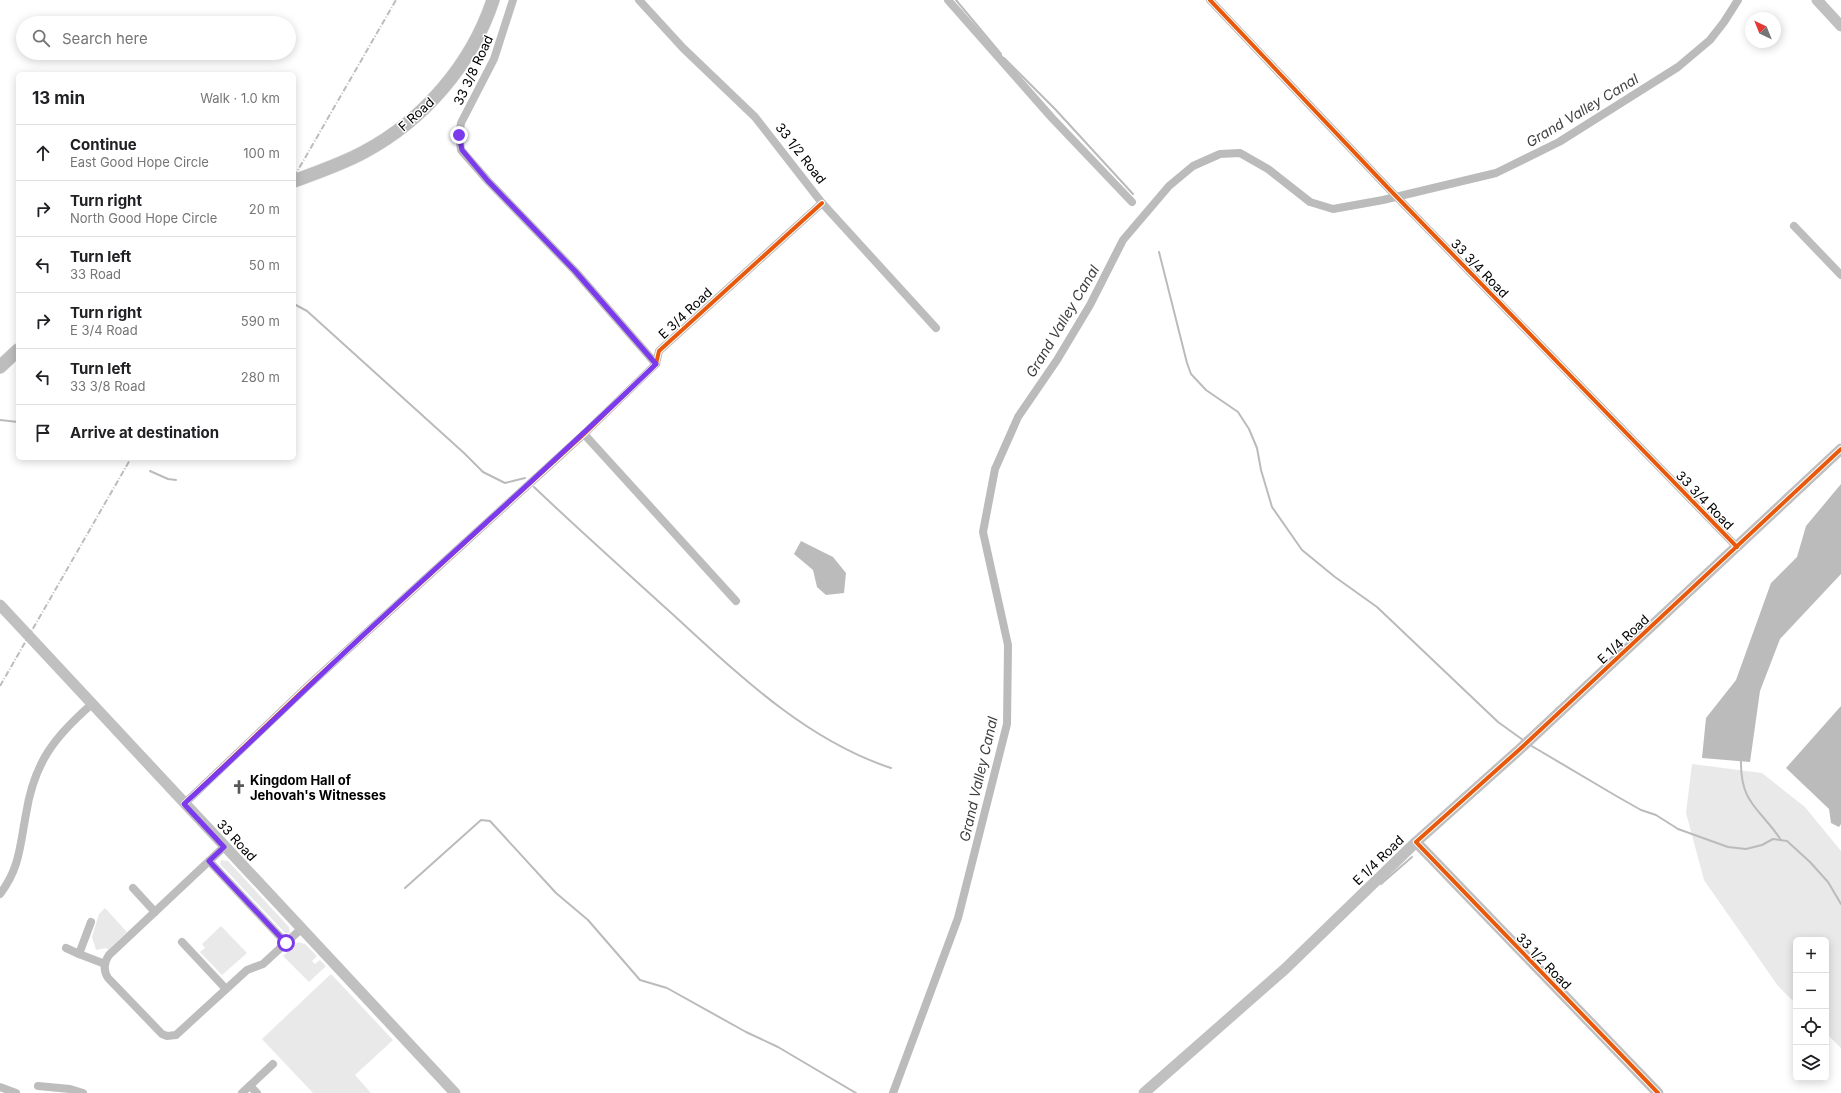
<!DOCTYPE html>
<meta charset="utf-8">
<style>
body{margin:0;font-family:Inter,sans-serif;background:#f2f2f2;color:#202124}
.controls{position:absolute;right:12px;bottom:12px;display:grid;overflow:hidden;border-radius:6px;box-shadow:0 2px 10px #0003}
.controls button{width:36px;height:36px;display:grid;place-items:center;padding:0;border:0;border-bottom:1px solid #e0e0e0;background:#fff;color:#202124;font:20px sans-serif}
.compass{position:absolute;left:1745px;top:12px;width:36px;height:36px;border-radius:50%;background:#fff;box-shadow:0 2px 10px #0003;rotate:317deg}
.stop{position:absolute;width:12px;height:12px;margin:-9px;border:3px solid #7c3aed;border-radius:50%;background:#fff}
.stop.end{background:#7c3aed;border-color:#fff;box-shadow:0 1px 4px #0008}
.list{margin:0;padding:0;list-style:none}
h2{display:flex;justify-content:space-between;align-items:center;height:52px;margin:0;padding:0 16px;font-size:17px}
h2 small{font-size:13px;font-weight:400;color:#757577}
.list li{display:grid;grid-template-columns:26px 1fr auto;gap:12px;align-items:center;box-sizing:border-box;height:56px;padding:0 16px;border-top:1px solid #e0e0e0}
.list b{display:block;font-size:15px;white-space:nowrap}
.list p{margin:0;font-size:13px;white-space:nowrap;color:#757577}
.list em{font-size:13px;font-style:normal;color:#757577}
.icon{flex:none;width:22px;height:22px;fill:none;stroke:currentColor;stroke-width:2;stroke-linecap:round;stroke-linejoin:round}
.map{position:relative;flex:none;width:1841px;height:1093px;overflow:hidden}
.search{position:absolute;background:#fff;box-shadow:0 2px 10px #0003;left:16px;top:16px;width:280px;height:44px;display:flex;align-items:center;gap:10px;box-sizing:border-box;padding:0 14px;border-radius:22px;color:#757577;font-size:15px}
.panel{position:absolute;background:#fff;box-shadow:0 2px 10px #0003;left:16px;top:72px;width:280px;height:388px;border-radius:6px}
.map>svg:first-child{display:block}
.green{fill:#e9e9e9}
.water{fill:#bbb}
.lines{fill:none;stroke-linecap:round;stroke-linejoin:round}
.stream{stroke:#bbb;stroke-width:2}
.canal{stroke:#bbb;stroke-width:8}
.primary-casing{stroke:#dbdbdb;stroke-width:14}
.street{stroke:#bdbdbd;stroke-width:8}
.secondary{stroke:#c0c0c0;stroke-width:11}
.primary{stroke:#bdbdbd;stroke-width:13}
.rail{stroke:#bdbdbd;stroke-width:2;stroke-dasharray:6 2 1 2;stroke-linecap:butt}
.cycleway-casing{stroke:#fff;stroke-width:6}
.cycleway{stroke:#e8590c;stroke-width:4}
.route{stroke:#7c3aed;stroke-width:5}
.labels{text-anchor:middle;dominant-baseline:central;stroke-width:3;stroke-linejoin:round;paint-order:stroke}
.street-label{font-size:13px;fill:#000;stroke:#fff}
.poi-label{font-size:13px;font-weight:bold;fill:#000;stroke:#fff;text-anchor:start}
.water-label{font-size:14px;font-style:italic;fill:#3f3f3f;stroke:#fff}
</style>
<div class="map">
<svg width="1841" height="1093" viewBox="0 0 1841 1093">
<rect width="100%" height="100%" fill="#fff"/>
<g class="green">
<polygon points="1692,764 1762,773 1805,807 1841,851 1841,1048 1826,1033 1826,940 1796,940 1796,1004 1778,986 1704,880 1686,813"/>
<polygon points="221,860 228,861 289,927 290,933 285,933 220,864"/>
<polygon points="105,908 127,932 108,950 106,948 96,950 92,937 99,914"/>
<polygon points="221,926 247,953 222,975 200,952 205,948 202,944"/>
<polygon points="298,942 305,944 317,956 312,961 315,964 320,960 326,966 309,982 283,956"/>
<polygon points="331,974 393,1040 355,1075 371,1093 313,1093 262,1039"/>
</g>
<g class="water">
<polygon points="1841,484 1841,574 1780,639 1760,691 1750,762 1702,758 1706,718 1736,680 1771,583 1797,557 1806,526"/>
<polygon points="801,541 833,557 846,573 844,593 826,595 817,587 813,570 794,554"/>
<polygon points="1841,706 1841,824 1839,827 1831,823 1829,809 1786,768"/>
</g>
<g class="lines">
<g class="stream">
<polyline points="956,0 1001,54"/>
<polyline points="1004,58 1055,109 1133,194"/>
<polyline points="1159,252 1187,363 1191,374 1206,390 1238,412 1249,429 1257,448 1261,470 1272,507 1302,550 1335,577 1377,607 1498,722 1523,740"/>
<polyline points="294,304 307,311 464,453 483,472 505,483 525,478"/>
<polyline points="0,420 18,422"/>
<polyline points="150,471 168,479 176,480"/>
<path d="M534,487C578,529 623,569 668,610C735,671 803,739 891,768"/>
<polyline points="1530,745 1618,797 1641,810 1656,815 1678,829 1728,847 1746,849 1762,845 1773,839 1787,841 1810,862 1828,882 1841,904"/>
<path d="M1741,760C1740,804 1760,808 1781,840"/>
<polyline points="1381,884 1412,857"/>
<polyline points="405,888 481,820 490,821 556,893 588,920 640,980 667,988 746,1032 778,1047 856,1093"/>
</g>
<polyline class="canal" points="893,1093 958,918 1007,724 1008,645 983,532 995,469 1018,417 1057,360 1090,305 1123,240 1169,186 1193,166 1220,154 1240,153 1268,169 1310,202 1333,209 1383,200 1496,173 1559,142 1678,67 1710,40 1724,22 1738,0"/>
<defs>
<g id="primary">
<path d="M294,181C318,172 342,164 364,152C424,120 472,64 493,0"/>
<polyline points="0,367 18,350"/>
</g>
</defs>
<use href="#primary" class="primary-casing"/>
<g class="street">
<polyline points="513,0 494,59 461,123 459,135 461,150 488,181 575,271 656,364"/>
<polyline points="639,0 683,48 755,117 822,203 936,328"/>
<polyline points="948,0 1052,118 1132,202"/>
<polyline points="1210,0 1390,190 1737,547"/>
<polyline points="1794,226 1841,275"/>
<polyline points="584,434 736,601"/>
<polyline points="184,804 310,684 584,434 656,364 659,351 822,203"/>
<path d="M224,847L109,955C104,962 103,970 108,978L162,1034L167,1036L176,1035L247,970L263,964L301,929"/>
<polyline points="209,861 286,943"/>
<polyline points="133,888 155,912"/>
<path d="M0,894C20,868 20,845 26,814C34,763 54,737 92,704"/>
<polyline points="91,922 79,954 105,964"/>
<polyline points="182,942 226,989"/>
<polyline points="66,948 79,954"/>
<polyline points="38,1086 70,1089 83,1093"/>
<polyline points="250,1086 257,1093"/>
<polyline points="0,1087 16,1093"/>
<polyline points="242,1093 273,1064"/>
</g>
<g class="secondary">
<polyline points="1817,0 1841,26"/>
<polyline points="0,605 455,1093"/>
<polyline points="1416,842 1658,1093"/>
<polyline points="1144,1093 1285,969 1416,842 1520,749 1841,449"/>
</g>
<use href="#primary" class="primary"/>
<g class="rail">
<polyline points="294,177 396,0"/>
<polyline points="0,686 131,458"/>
</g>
<defs>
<g id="cycleway">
<polyline points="1210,0 1390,190 1737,547"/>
<polyline points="184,804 310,684 584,434 656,364 659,351 822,203"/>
<polyline points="1658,1093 1416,842 1520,749 1841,449"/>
</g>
</defs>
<use href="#cycleway" class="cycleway-casing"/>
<use href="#cycleway" class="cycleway"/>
</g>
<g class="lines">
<path class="route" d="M286,943L209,861L224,847L184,804C252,742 317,677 385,615C475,532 568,450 656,364L575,271L488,181L462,150L459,135"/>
</g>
<defs>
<symbol id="church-bare" viewBox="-9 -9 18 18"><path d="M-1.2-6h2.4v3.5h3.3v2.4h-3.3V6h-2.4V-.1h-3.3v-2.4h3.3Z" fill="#595959" stroke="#fff" stroke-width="2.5" paint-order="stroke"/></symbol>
</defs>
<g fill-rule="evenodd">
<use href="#church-bare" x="229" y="777" width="20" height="20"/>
</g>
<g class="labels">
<g class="street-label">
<text transform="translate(473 70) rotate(-65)">33 3/8 Road</text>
<text transform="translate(416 114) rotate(-42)">F Road</text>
<text transform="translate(801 153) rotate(52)">33 1/2 Road</text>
<text transform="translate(1480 268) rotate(46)">33 3/4 Road</text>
<text transform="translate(685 313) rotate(-43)">E 3/4 Road</text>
<text transform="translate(1705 500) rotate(46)">33 3/4 Road</text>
<text transform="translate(1623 639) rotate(-43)">E 1/4 Road</text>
<text transform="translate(237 840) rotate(47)">33 Road</text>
<text transform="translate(1378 860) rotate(-44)">E 1/4 Road</text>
<text transform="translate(1544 961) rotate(46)">33 1/2 Road</text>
</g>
<g class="poi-label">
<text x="250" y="780">Kingdom Hall of<tspan x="250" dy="15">Jehovah's Witnesses</tspan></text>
</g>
<g class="water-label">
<text transform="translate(1582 110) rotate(-31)">Grand Valley Canal</text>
<text transform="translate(1062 321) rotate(-59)">Grand Valley Canal</text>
<text transform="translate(978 779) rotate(-77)">Grand Valley Canal</text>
</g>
</g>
</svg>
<div class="controls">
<button>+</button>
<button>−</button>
<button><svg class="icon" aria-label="locate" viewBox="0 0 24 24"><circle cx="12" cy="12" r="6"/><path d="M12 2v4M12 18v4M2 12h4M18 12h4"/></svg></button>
<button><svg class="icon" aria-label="layers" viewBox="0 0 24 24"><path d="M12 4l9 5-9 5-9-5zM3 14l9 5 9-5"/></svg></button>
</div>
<svg class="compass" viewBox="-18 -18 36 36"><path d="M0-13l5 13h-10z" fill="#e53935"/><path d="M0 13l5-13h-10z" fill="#757577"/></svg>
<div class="stop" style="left:286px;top:943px"></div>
<div class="stop end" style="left:459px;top:135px"></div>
<div class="search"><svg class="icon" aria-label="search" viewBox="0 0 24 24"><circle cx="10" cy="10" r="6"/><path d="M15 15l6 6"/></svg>Search here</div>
<section class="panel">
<h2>13 min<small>Walk · 1.0 km</small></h2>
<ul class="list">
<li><svg class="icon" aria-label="ahead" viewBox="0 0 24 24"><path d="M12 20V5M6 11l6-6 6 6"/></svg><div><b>Continue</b><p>East Good Hope Circle</p></div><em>100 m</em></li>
<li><svg class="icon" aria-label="right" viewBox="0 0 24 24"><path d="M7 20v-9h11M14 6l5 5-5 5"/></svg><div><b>Turn right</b><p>North Good Hope Circle</p></div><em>20 m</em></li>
<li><svg class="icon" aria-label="left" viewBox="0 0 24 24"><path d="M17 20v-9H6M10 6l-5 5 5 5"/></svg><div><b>Turn left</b><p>33 Road</p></div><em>50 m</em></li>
<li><svg class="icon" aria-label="right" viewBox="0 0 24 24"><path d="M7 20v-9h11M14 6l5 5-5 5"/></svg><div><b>Turn right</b><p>E 3/4 Road</p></div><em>590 m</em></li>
<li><svg class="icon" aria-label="left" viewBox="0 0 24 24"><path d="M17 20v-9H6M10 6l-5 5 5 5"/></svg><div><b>Turn left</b><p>33 3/8 Road</p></div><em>280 m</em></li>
<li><svg class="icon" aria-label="arrive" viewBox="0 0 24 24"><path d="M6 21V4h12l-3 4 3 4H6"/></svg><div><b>Arrive at destination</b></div></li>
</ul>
</section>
</div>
